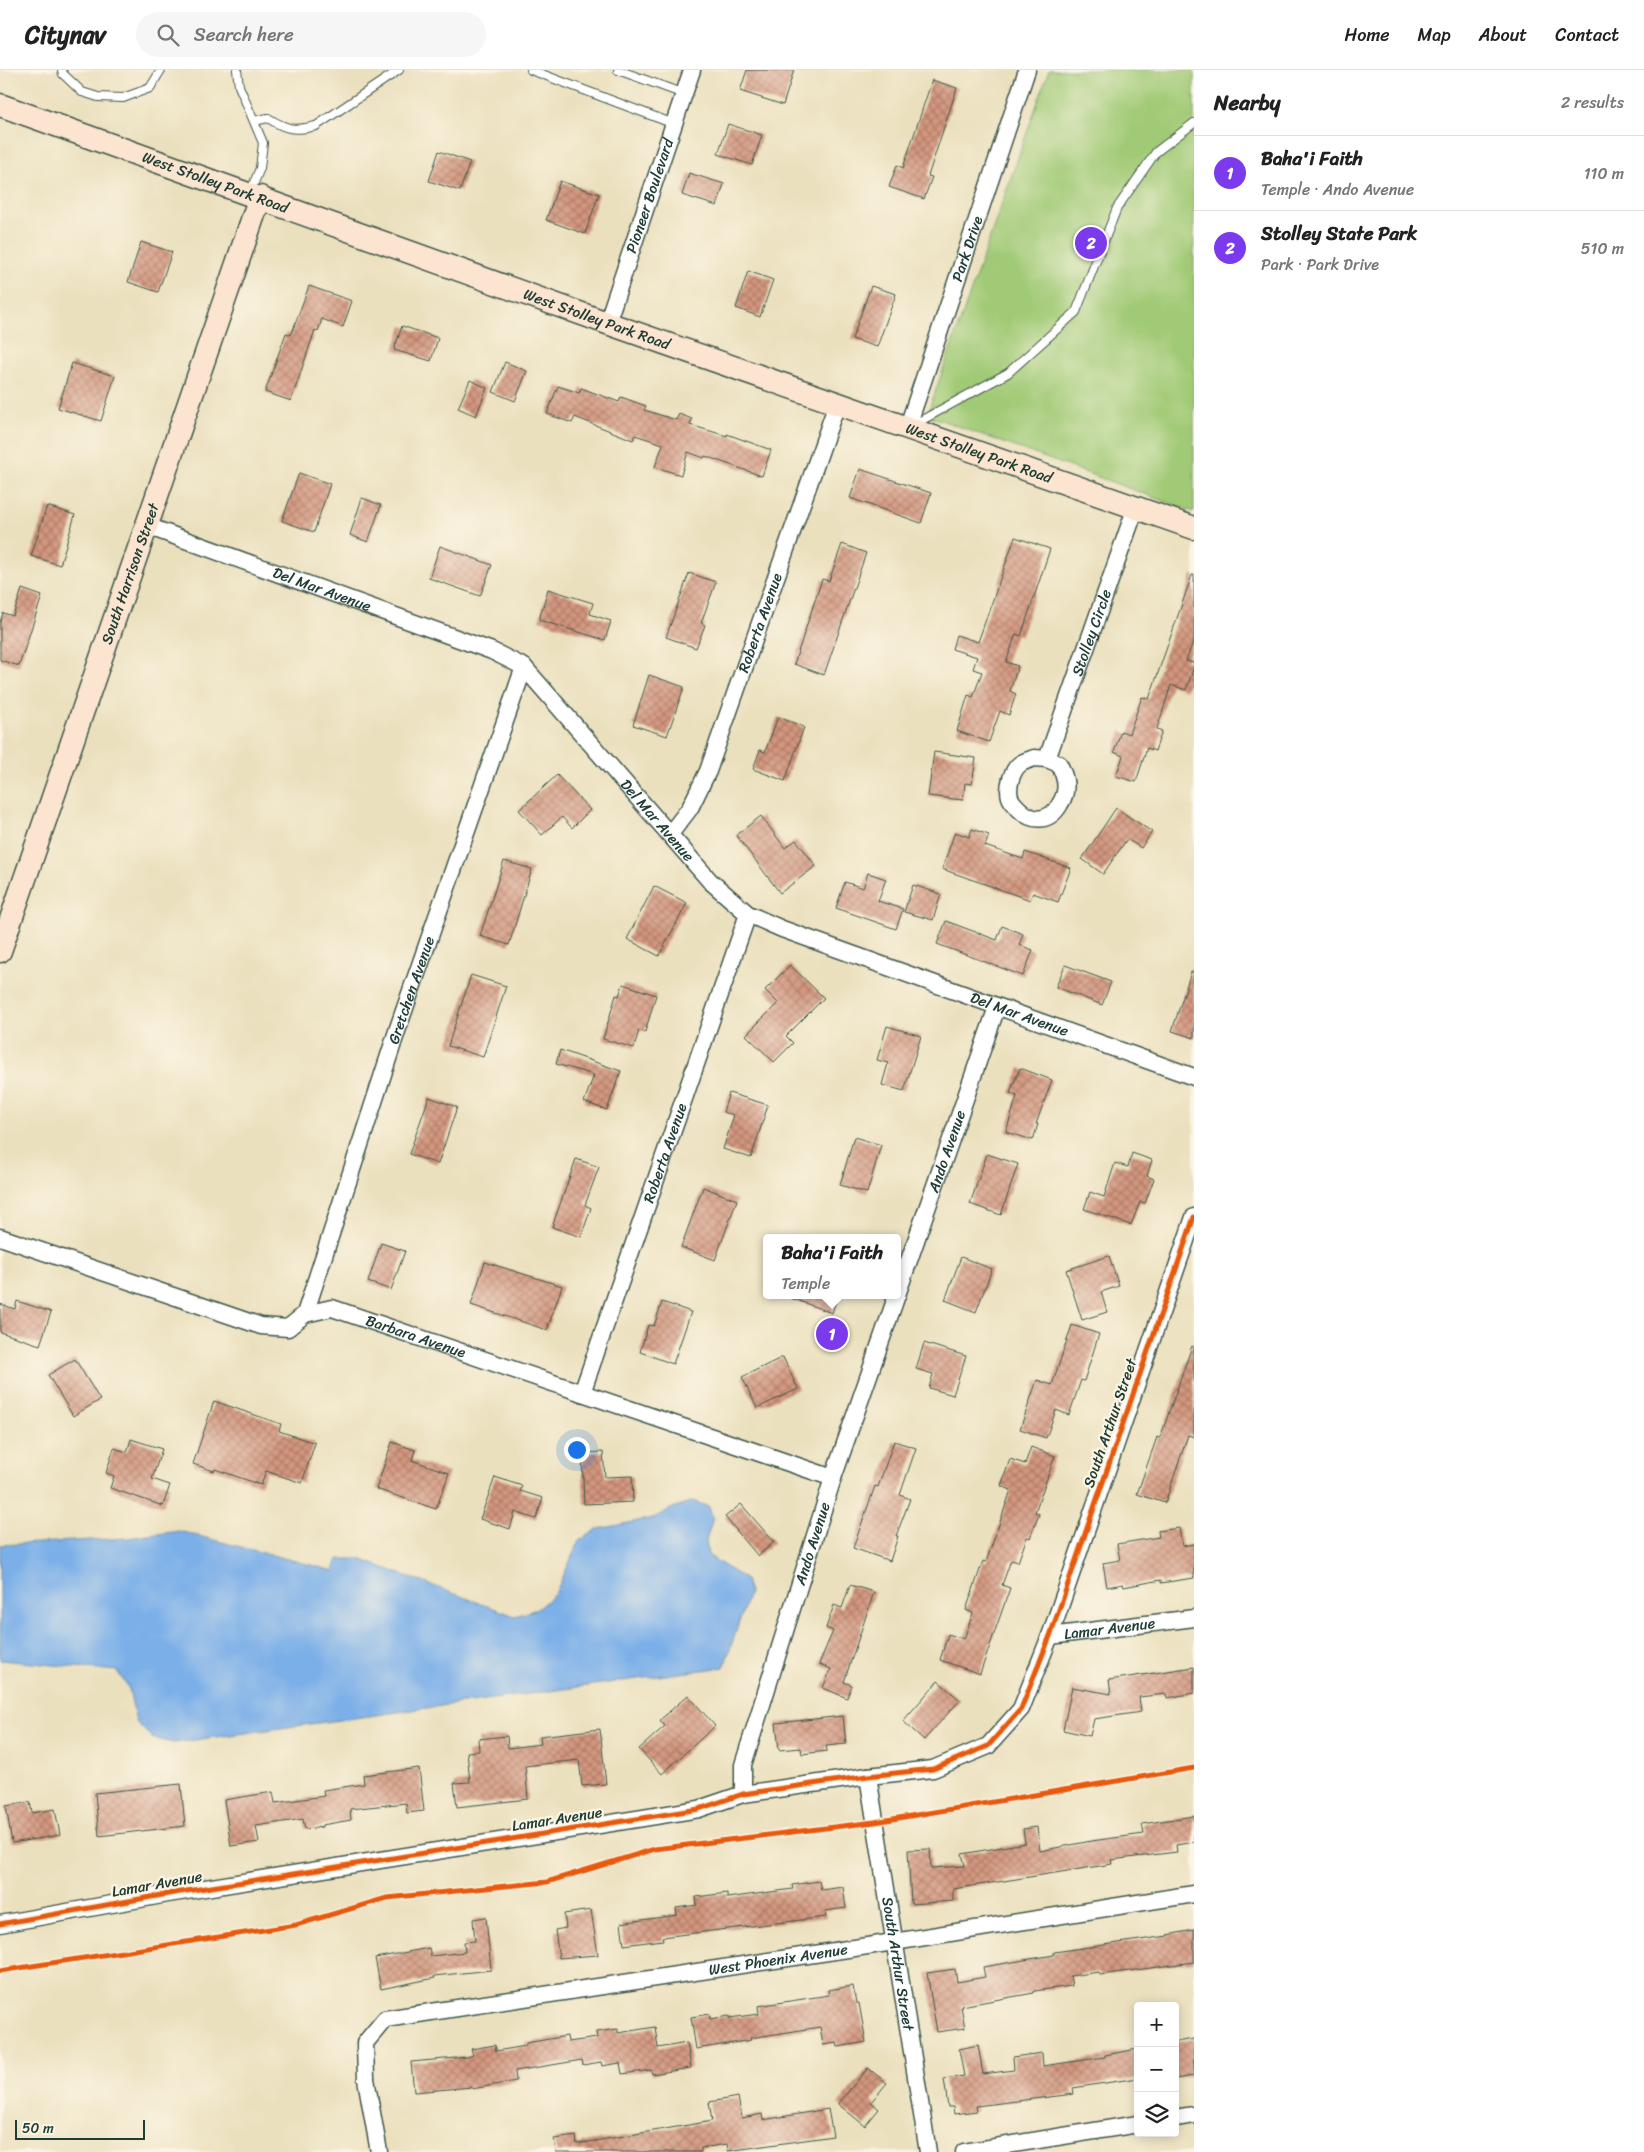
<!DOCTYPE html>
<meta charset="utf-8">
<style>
body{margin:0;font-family:Sriracha,sans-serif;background:#f6f6f6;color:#222}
.controls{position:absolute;right:15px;bottom:15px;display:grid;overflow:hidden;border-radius:5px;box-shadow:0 2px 12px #0003}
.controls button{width:45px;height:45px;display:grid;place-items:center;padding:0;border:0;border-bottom:1px solid #e0e0e0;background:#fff;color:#222;font:25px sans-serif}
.scale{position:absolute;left:15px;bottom:12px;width:130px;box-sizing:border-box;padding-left:5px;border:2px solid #1f3d34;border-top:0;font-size:14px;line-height:18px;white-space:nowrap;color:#1f3d34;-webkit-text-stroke:4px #fcf5e5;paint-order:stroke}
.you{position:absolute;left:576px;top:1379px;width:18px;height:18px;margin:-12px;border:4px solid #fff;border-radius:50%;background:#1a73e8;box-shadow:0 0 0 8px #1a73e833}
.badge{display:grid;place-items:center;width:32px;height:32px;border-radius:50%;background:#7c3aed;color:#fff;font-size:16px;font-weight:700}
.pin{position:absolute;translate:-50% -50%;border:2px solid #fff;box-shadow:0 1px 5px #0006}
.popup{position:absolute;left:763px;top:1164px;width:138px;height:65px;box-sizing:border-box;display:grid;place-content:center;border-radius:5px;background:#fff;filter:drop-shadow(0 1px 4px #0005);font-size:16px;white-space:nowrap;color:#767676}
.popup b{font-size:19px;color:#222}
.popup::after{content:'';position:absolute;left:50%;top:100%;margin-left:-10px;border:10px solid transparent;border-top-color:#fff}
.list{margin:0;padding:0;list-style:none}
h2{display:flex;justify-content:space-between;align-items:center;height:65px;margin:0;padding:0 20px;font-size:21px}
h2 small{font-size:16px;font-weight:400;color:#767676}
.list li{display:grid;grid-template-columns:32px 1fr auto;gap:15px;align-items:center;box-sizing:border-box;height:75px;padding:0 20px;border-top:1px solid #e0e0e0}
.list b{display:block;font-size:19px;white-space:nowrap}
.list p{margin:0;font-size:16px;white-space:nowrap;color:#767676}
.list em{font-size:16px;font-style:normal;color:#767676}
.icon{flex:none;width:28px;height:28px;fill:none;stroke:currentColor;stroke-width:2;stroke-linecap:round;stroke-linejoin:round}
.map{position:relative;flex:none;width:1194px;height:2082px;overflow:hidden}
header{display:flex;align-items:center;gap:30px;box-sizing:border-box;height:70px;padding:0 25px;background:#fff;border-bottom:1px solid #e0e0e0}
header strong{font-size:24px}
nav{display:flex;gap:28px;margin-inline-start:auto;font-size:18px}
.search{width:350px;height:45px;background:#f6f6f6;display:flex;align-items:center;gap:12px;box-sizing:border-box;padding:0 18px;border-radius:28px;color:#767676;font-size:19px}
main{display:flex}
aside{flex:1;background:#fff}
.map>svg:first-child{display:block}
.green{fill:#a1ca76;stroke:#608455}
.water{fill:#7aafe8;stroke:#4c768e}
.building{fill:url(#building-cross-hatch)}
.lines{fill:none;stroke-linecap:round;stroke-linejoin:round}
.lane-casing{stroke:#3e5549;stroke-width:10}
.street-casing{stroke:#3e5549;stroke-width:19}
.secondary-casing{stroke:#3e5549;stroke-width:25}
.lane{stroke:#fff;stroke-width:8}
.street{stroke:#fff;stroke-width:16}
.secondary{stroke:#fce5d0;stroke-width:22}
.cycleway-casing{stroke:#fcf5e5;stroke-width:8}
.cycleway{stroke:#e8590c;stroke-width:5}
.labels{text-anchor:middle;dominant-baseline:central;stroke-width:4.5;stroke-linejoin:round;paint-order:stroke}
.street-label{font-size:15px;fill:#1f3d34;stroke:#fcf5e5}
</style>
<header>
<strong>Citynav</strong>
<div class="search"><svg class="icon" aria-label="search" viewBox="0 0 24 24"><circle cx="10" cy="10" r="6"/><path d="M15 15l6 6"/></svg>Search here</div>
<nav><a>Home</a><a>Map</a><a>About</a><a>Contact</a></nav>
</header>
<main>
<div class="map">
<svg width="1194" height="2082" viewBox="0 0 1194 2082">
<defs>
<pattern id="building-cross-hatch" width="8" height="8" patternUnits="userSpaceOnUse" patternTransform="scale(1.25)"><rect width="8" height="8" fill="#d4967e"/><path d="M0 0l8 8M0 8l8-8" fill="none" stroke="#ab7c68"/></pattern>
</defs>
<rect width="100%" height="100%" fill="#fcf5e5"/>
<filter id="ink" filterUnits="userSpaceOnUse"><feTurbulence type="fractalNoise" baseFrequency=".02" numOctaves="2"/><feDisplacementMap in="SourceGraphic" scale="10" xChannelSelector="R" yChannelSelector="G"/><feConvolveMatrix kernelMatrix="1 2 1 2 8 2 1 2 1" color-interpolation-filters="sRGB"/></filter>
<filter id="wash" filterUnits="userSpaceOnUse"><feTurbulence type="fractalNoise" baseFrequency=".0096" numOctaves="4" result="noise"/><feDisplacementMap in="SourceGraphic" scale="20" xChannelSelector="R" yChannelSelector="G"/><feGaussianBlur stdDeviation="1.12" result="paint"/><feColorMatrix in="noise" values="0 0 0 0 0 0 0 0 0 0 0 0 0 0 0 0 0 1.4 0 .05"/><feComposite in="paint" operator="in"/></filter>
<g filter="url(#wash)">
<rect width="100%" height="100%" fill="#ebe0be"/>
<polygon class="green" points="1049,0 1194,0 1194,442 927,345"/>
<polygon class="water" points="693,1431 709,1437 713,1448 706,1470 708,1485 746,1510 749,1523 724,1597 173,1673 152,1668 136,1652 129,1619 117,1601 0,1590 0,1475 127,1468 179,1461 334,1501 338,1489 360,1489 515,1546 537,1539 555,1524 579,1471 598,1459 653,1448 675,1437"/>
<g id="blocks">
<g class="building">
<polygon points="747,0 794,0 783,35 740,21"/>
<polygon points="932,10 957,18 928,106 932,107 924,129 889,117 897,95 903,98"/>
<polygon points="728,54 762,65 752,95 718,84"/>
<polygon points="439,81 470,92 460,121 429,111"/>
<polygon points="689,103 724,114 717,136 682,125"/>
<polygon points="560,111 599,124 585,164 546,150"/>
<polygon points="141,172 172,182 158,222 128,212"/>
<polygon points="748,201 773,210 760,247 736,238"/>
<polygon points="309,216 352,231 343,257 322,249 318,261 315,260 291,331 265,322 286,263 291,265"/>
<polygon points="871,216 896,224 877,277 852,269"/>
<polygon points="402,256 438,268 431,291 394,280"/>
<polygon points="505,292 527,301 515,331 493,322"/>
<polygon points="72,293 115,306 101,351 58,338"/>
<polygon points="470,310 487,318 476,346 458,338"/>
<polygon points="558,316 579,323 581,318 619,332 621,327 646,336 644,340 676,350 679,344 692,349 690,355 727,366 727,364 771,380 762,406 705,386 704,388 688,382 681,405 655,397 663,374 635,365 633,370 575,347 572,353 547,344"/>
<polygon points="860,399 931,423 921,453 850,428"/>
<polygon points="299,403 330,414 314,462 282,451"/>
<polygon points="362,428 381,435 368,472 350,465"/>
<polygon points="47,436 75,445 60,495 31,486"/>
<polygon points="1015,467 1050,479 1021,566 1016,564 1006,592 1018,596 1010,621 1016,624 1009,645 1000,641 989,672 957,661 968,625 973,627 982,602 973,599 977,587 952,579 956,565 978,572"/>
<polygon points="842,474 866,483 824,605 794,594 822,509 829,511"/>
<polygon points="440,476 492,495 480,526 429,508"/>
<polygon points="689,503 716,512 701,553 705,555 696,578 666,567"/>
<polygon points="1192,505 1194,505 1194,569 1186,591 1194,593 1194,597 1186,620 1171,615 1157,659 1162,661 1155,681 1147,678 1136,712 1116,706 1123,686 1114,682 1121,661 1129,664 1142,627 1149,629"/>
<polygon points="22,519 42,526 19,596 0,590 0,552 3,543 13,546"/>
<polygon points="548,519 593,533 590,544 611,551 605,570 539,550"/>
<polygon points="649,605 684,617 667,666 633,655"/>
<polygon points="778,647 804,657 785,711 753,699 760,680 765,682"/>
<polygon points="934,682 976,688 972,714 965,713 963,730 928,726"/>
<polygon points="557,705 590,740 572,758 562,747 542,765 519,740"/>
<polygon points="1116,738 1152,762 1141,778 1127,769 1103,804 1082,789"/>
<polygon points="761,746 785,778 796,770 816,796 780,823 736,765"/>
<polygon points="972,759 989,765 985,776 1023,789 1025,782 1071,798 1058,832 1033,823 1030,830 942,799 955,762 969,767"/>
<polygon points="504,791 532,799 509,875 480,866"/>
<polygon points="868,803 886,809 878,831 903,839 896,859 836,838 845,812 863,818"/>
<polygon points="913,815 941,824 933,850 904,842"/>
<polygon points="654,816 687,833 659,886 627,869"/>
<polygon points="946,851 997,870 1002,856 1023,864 1019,875 1033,880 1023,906 937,874"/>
<polygon points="790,895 824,928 786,966 793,973 774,992 746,965 778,933 765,920"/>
<polygon points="1065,895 1111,912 1102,935 1056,917"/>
<polygon points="1191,902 1194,902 1194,968 1172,961"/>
<polygon points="471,905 506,916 483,987 448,976"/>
<polygon points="623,914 656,925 645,962 639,960 634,978 603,969 616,925 619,926"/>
<polygon points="887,956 921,966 904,1021 882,1015 888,993 877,990"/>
<polygon points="560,980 621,1001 607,1040 584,1032 594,1005 556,994"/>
<polygon points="1020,998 1052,1010 1036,1054 1038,1054 1033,1070 1006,1062 1017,1026 1010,1023"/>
<polygon points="729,1023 768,1035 751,1088 723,1079 734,1045 723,1042"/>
<polygon points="429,1027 457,1037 438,1094 409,1084"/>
<polygon points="854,1067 881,1075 867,1123 840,1115"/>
<polygon points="1132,1083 1152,1090 1147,1106 1154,1109 1145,1133 1140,1132 1131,1155 1084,1139 1090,1122 1104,1127 1115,1093 1128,1097"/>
<polygon points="987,1084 1018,1094 1001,1145 970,1134"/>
<polygon points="576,1089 599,1097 585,1135 591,1138 581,1167 552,1157"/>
<polygon points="703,1117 737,1130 715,1190 681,1177"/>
<polygon points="381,1173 405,1181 391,1220 368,1212"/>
<polygon points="1109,1186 1119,1216 1101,1222 1107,1242 1082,1250 1066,1200"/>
<polygon points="961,1187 992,1199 976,1242 945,1230"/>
<polygon points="485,1192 562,1216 547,1260 471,1235"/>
<polygon points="789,1225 838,1225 832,1243 788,1227"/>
<polygon points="17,1231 51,1242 40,1275 0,1262 0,1234 15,1239"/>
<polygon points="662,1232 691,1242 673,1294 640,1282 648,1255 654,1256"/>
<polygon points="1072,1255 1099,1264 1084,1311 1081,1310 1069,1345 1056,1340 1046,1368 1020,1359 1037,1310 1052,1315"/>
<polygon points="924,1273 966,1286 953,1325 929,1318 933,1304 916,1299"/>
<polygon points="1192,1276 1194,1277 1194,1367 1188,1365 1165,1433 1137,1424 1157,1367 1160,1368"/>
<polygon points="783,1287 798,1319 757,1338 742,1307"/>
<polygon points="75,1289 100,1330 73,1346 48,1305"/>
<polygon points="214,1331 281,1354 279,1361 315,1373 302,1413 266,1401 261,1415 215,1399 214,1401 193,1394"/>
<polygon points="131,1369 162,1379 152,1409 170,1415 163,1436 110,1418 114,1406 106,1403 114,1378 127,1382"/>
<polygon points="894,1371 916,1378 900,1425 910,1429 896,1466 898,1466 890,1491 853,1478 875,1416 878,1417"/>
<polygon points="392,1372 415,1380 412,1390 449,1403 436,1439 376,1419"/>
<polygon points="1031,1377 1055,1386 1035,1442 1039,1444 1030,1468 1027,1467 1018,1492 1011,1490 1002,1515 1010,1518 980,1604 940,1590 948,1564 964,1569 973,1543 966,1540 983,1491 986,1492 1011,1420 1001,1416 1010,1389 1025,1394"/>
<polygon points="603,1382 605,1407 632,1406 633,1432 584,1434 582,1383"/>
<polygon points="495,1407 522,1416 520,1421 543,1428 536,1449 515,1442 510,1459 480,1449"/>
<polygon points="741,1434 774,1472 758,1486 725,1447"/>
<polygon points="1179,1458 1182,1476 1194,1474 1194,1508 1161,1513 1161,1510 1124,1517 1123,1514 1107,1517 1103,1493 1120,1490 1117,1474 1159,1467 1158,1461"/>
<polygon points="850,1515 874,1522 844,1612 852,1615 847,1628 823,1618 831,1599 819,1594 833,1561 826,1558 834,1535 842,1538"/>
<polygon points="1194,1597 1194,1623 1167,1628 1166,1624 1139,1627 1141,1642 1094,1649 1090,1666 1063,1660 1072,1617 1111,1624 1109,1610"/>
<polygon points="938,1611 960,1630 924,1670 903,1651"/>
<polygon points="688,1625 715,1656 662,1704 639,1679 665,1656 660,1650"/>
<polygon points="843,1646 846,1674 826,1676 827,1681 802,1684 801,1678 779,1680 776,1653"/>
<polygon points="600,1659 606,1714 582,1716 579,1690 525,1696 528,1729 457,1737 454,1713 470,1712 467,1682 479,1681 478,1669 507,1666 508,1678 541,1674 540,1666"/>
<polygon points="419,1698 424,1741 407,1743 406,1733 350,1739 351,1750 322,1755 322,1757 305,1759 303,1749 256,1756 259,1772 231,1776 224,1730 273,1722 275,1733 324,1726 323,1720 364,1714 363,1705"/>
<polygon points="181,1714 185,1756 99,1766 95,1723"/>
<polygon points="30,1732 32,1743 55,1739 60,1765 12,1773 6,1736"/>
<polygon points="1194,1746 1194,1772 1176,1775 1177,1782 1111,1790 1112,1794 953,1819 953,1831 911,1834 908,1780 930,1779 931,1798 965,1796 962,1784 1025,1773 1023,1759 1037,1757 1040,1781 1091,1771 1144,1764 1142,1754"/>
<polygon points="819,1811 821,1820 843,1817 846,1838 825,1841 826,1847 662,1867 663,1870 624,1875 621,1853 677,1845 676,1838 697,1835 696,1827 727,1823 727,1828 793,1819 792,1815"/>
<polygon points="591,1840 598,1885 559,1888 555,1860 566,1858 564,1844"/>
<polygon points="486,1847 491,1900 434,1906 435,1908 381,1919 375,1888 429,1878 431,1886 465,1882 464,1872 475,1871 473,1849"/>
<polygon points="1194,1860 1194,1892 1100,1905 1099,1902 1070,1906 1072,1916 1034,1921 1034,1923 961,1936 965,1958 937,1962 927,1903 955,1899 957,1912 985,1907 983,1897 1054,1885 1054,1882 1168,1866 1167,1865"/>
<polygon points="853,1916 856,1933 859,1933 866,1972 838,1977 837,1973 823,1975 820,1957 750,1968 751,1970 696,1979 691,1947 709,1944 710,1949 729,1946 729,1948 759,1944 758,1936 829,1925 828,1920"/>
<polygon points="655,1957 658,1978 687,1973 691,1998 652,2004 651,2000 622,2004 620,1993 602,1996 601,1992 583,1995 582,1990 515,2001 516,2011 472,2019 472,2017 414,2022 411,1992 467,1987 473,1985 471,1979 495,1975 496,1981 526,1976 526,1973 567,1966 568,1972 597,1968 596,1962 618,1959 618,1963"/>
<polygon points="1194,1969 1194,2006 1175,2009 1175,1972"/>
<polygon points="978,1975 983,2004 1014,2000 1013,1987 1042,1983 1043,1996 1105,1987 1105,1985 1138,1979 1138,2008 1073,2018 1074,2024 976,2036 977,2041 954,2044 953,2037 948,2037 944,2009 964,2006 959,1979"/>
<polygon points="868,1998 887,2013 871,2032 879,2039 865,2056 838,2034"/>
<polygon points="738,2027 742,2048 762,2044 763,2050 828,2039 833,2066 728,2081 727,2074 701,2078 701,2082 556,2082 554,2069 576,2066 577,2074 712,2051 709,2032"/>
</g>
</g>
</g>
<g filter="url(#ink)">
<use href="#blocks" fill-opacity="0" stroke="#3e5549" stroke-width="1"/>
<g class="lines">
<defs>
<g id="lane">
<polyline points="62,0 63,4 82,22 98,27 123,28 150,18 161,0"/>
<polyline points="237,0 239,16 263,73 260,98 250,123"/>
<polyline points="531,0 674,54"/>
<polyline points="618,0 684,24"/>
<path d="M254,51L268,48C287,60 294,61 316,56L399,0"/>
<polyline points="913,355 1008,303 1076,242 1117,138 1156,82 1194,53"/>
</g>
<g id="street">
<path id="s1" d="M607,253L692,0"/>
<path id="s2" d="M907,359L1027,0"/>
<path id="s3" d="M147,456L492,581L524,597L710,811L748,844L782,859L1194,1007"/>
<path d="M1034,688L1047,689L1059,694C1066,708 1069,720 1060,734C1050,752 1033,753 1019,739C1016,736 1011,731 1010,727C1007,717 1012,700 1020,694C1024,691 1030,690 1034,688Z"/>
<path id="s4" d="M1047,689L1136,437"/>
<path id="s5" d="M670,764L690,738L708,701L837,334"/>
<path id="s6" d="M0,1167L261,1256L288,1258L305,1244L332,1238L833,1408"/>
<path id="s7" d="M897,1225L997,937"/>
<path id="s8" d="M305,1244L398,958L524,597"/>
<path id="s9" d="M582,1323L748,844"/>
<path id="s10" d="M1050,1566L1194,1548"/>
<path id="s11" d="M868,1706L928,2082"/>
<path id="s12" d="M743,1724V1695L833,1408L897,1225"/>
<polyline points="0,1854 168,1824 699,1739 743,1724 868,1706 933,1699 988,1676 1021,1639 1050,1566 1194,1147"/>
<polyline points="1175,2048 1194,2045"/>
<path id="s13" d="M379,2082L366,2009L365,1973L385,1949L894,1872L1194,1824"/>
<polyline points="964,2082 1138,2054"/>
</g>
<g id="secondary">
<path id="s14" d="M0,35L607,253L1194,458"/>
<path id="s15" d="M0,881L260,127"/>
</g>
</defs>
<use href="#lane" class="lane-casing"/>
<use href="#street" class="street-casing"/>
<use href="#secondary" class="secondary-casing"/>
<use href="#lane" class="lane"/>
<use href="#street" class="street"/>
<use href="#secondary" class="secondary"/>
<defs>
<g id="cycleway">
<polyline points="0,1854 168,1824 699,1739 743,1724 868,1706 933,1699 988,1676 1021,1639 1050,1566 1194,1147"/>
<polyline points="0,1901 296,1855 387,1828 547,1812 655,1779 875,1752 1194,1698"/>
</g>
</defs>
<use href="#cycleway" class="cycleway-casing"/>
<use href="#cycleway" class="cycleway"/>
</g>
</g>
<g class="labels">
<g class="street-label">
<text stroke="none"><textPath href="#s14" startOffset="229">West Stolley Park Road</textPath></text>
<text stroke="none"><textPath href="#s1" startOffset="134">Pioneer Boulevard</textPath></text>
<text stroke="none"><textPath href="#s2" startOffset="190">Park Drive</textPath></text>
<text stroke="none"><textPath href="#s14" startOffset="634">West Stolley Park Road</textPath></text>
<text stroke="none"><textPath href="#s14" startOffset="1039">West Stolley Park Road</textPath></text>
<text stroke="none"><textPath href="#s15" startOffset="399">South Harrison Street</textPath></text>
<text stroke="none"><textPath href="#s3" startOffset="186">Del Mar Avenue</textPath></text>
<text stroke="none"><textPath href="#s5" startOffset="231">Roberta Avenue</textPath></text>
<text stroke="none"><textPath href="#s4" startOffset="134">Stolley Circle</textPath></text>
<text stroke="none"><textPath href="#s3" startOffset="606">Del Mar Avenue</textPath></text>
<text stroke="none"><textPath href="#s8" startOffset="341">Gretchen Avenue</textPath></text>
<text stroke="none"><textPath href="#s3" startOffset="1026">Del Mar Avenue</textPath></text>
<text stroke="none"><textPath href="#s7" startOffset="152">Ando Avenue</textPath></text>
<text stroke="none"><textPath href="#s9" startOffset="254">Roberta Avenue</textPath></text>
<text stroke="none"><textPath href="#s6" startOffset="441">Barbara Avenue</textPath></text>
<text transform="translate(1110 1353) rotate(-71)">South Arthur Street</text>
<text stroke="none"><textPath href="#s12" startOffset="261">Ando Avenue</textPath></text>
<text stroke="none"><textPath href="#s10" startOffset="60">Lamar Avenue</textPath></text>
<text transform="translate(557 1749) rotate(-9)">Lamar Avenue</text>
<text transform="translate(157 1814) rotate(-10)">Lamar Avenue</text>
<text stroke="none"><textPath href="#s13" startOffset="539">West Phoenix Avenue</textPath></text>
<text stroke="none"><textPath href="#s11" startOffset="190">South Arthur Street</textPath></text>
</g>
</g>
</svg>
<div class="controls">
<button>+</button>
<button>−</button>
<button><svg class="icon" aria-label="layers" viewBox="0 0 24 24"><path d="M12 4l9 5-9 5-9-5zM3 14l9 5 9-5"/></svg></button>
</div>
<div class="scale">50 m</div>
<div class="you"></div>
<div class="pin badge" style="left:832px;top:1264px">1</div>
<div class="popup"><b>Baha'i Faith</b>Temple</div>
<div class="pin badge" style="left:1091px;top:173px">2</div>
</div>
<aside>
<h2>Nearby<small>2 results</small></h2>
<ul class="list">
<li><span class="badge">1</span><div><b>Baha'i Faith</b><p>Temple · Ando Avenue</p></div><em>110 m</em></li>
<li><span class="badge">2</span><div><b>Stolley State Park</b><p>Park · Park Drive</p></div><em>510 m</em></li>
</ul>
</aside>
</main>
